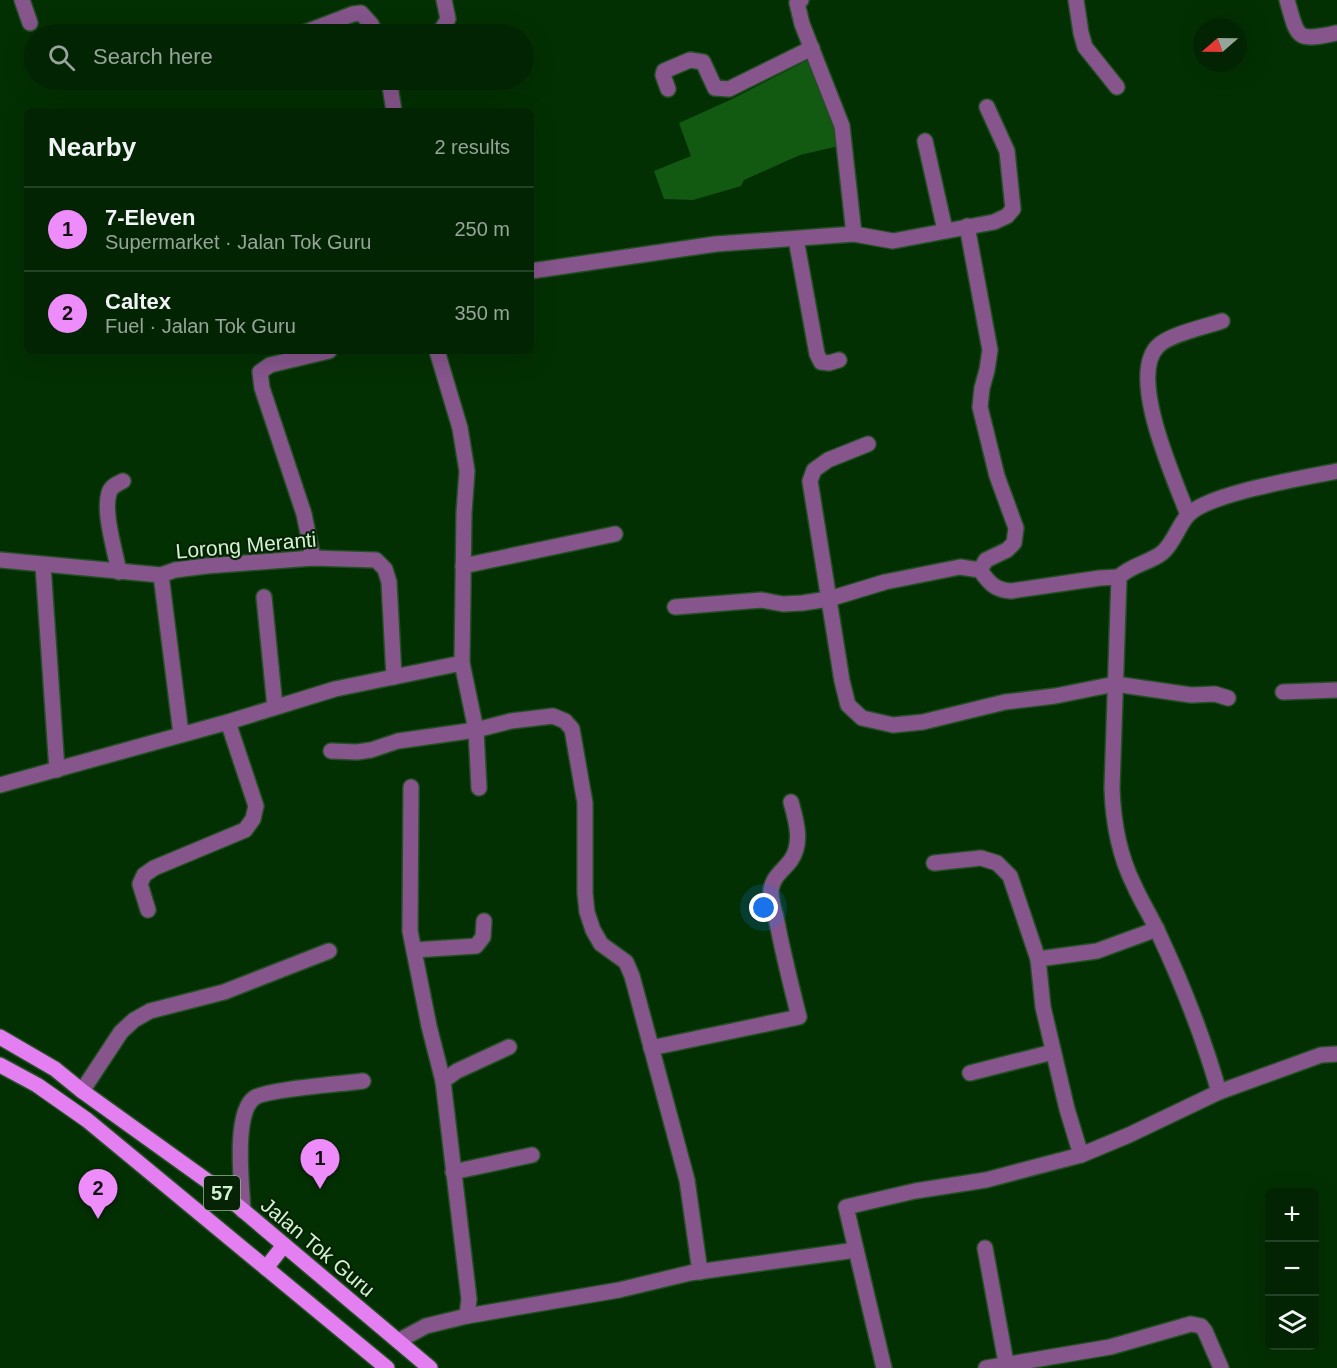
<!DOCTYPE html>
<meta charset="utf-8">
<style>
body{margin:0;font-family:Helvetica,sans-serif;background:#0c2c0c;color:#f1f3f6}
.controls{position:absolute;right:18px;bottom:18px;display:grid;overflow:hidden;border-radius:9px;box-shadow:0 6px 24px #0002}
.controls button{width:54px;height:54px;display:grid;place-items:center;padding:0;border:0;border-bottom:2px solid #234124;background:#022402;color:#f1f3f6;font:30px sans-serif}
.compass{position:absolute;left:1193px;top:18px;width:54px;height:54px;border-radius:50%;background:#022402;box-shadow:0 6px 24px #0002;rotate:250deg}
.you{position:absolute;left:764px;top:908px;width:21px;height:21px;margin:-15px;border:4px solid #fff;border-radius:50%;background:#1a73e8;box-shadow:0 0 0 9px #1a73e833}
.badge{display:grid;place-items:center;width:39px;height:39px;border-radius:50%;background:#ed8cfa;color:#111;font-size:20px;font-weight:700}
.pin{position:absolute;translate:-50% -50px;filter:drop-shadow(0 2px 3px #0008)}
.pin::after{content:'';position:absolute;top:32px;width:21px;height:18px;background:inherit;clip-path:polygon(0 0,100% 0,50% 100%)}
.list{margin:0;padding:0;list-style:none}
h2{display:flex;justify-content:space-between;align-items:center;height:78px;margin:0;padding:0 24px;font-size:26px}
h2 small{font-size:20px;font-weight:400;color:#96a499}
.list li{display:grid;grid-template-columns:39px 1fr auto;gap:18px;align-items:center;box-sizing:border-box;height:84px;padding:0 24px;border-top:2px solid #234124}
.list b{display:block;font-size:22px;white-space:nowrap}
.list p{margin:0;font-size:20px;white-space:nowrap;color:#96a499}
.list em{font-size:20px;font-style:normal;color:#96a499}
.icon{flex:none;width:33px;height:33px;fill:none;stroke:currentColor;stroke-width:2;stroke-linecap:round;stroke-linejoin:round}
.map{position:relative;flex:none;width:1337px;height:1368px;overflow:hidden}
.search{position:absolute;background:#022402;box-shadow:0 6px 24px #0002;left:24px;top:24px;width:510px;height:66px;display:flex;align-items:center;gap:15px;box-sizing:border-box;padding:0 21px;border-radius:33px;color:#96a499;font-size:22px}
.panel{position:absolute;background:#022402;box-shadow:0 6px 24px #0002;left:24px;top:108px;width:510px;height:246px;border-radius:9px}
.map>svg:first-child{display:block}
.green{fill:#125911}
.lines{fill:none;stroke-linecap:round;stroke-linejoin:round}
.street-casing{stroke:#244f24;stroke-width:18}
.primary-casing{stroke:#244f24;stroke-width:18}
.street{stroke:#85558b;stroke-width:15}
.primary{stroke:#e47ff1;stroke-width:15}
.labels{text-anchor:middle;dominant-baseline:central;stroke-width:4.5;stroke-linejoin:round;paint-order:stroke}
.shield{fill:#062405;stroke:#96b494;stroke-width:1.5}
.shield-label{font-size:20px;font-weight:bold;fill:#d4f2d1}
.street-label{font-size:21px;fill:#d4f2d1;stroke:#062405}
</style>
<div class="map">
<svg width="1337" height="1368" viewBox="0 0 1337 1368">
<rect width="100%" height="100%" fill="#033003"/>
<polygon class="green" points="806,61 812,64 843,145 800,155 744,180 741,186 693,200 664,199 654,171 691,156 679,123 730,100"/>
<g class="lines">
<defs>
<g id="street">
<polyline points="22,0 30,23"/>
<polyline points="801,0 797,3 802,24 842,126 854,234"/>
<polyline points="1076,0 1081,33 1085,47 1117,87"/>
<path d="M1287,0C1298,38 1295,42 1336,33"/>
<polyline points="301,34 353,14 361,13 371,24 376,34"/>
<polyline points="439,34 448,19 444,0"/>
<polyline points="389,80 394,111"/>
<polyline points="668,89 663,75 664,71 690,60 703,62 715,88 729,89 812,48"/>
<polyline points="925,141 945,230"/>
<polyline points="967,226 990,350 987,370 982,388 980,407 997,476 1016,528 1014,543 1007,550 986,560 980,570"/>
<polyline points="796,239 817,354 821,362 829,363 839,360"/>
<polyline points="531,271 716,244 854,234 893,241 994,222 1007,216 1013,209 1007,151 987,107"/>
<polyline points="437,351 460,428 467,471 464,513 462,663 476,730 479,788"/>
<polyline points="868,444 828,460 814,470 810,481 842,681 848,705 862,718 893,725 923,722 1005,702 1055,696 1115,684 1191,695 1215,694 1228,698"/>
<path d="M1188,515C1175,480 1127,376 1158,346C1170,334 1205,327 1222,321"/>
<polyline points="313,558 304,514 262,388 260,372 270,365 329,351"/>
<polyline points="0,560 161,575 175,570 206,566 313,558 376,560 385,569 389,582 394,677"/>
<polyline points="43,565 57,770"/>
<polyline points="463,566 615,534"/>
<path d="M119,572C115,550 103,513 109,493C111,486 117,484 123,481"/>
<polyline points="161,575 181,734"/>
<polyline points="264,597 275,707"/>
<path d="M675,607L762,600L783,604L802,603L829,599L885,582L960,567L980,570C989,583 995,590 1011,591L1100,578L1119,577"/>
<polyline points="1283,692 1337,690"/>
<polyline points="331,751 357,752 371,750 398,741 476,730 511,721 553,716 565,721 572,729 585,803 585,893 587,912 593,930 601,944 626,962 632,976 687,1180 700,1272"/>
<polyline points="0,785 228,722 335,689 462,663"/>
<polyline points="411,787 410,931 429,1026 443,1081 469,1299 467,1316"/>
<polyline points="934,863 981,858 997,863 1010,876 1038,959 1043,1007 1067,1109 1081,1155"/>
<polyline points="148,910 140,884 144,875 154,868 245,830 253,819 256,806 228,722"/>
<polyline points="414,950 476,946 483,937 484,921"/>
<polyline points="1038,959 1097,951 1157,929"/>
<path d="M651,1048L799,1017C791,985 783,954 777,922C775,912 770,900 771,890C773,876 783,871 791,860C803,843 796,820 791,802"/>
<polyline points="970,1073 1053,1052"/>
<polyline points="443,1081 457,1071 509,1047"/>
<polyline points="82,1091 121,1032 134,1020 150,1011 224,992 329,951"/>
<path d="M1219,1092C1203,1036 1182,983 1157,930C1150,915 1141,901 1134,885C1119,855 1113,821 1112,788L1119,577C1131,565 1149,563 1162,553C1174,543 1178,526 1188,515C1209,493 1304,478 1337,471"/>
<polyline points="453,1172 532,1155"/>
<path d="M243,1211C242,1186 233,1114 254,1098C266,1089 343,1084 363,1081"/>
<polyline points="985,1248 1007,1368"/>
<polyline points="398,1341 426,1326 467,1316 619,1290 690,1273 856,1250"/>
<polyline points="884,1368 846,1207 915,1191 986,1180 1081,1155 1129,1135 1219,1092 1321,1055 1337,1054"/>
<polyline points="986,1368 1110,1347 1191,1324 1201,1326 1205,1331 1221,1368"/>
</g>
<g id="primary">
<polyline points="0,1037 55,1069 82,1091 213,1185 430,1368"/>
<polyline points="0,1065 37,1085 87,1120 387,1368"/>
<polyline points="266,1268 284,1245"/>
</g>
</defs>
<use href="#street" class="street-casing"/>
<use href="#primary" class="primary-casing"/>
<use href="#street" class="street"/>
<use href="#primary" class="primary"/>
</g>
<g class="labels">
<rect class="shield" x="204" y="1176" width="36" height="34" rx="4.5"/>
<g class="shield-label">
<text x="222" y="1193">57</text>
</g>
<g class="street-label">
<text transform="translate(246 545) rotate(-5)">Lorong Meranti</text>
<text transform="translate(318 1247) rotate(40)">Jalan Tok Guru</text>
</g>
</g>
</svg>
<div class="controls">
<button>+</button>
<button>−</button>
<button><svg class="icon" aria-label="layers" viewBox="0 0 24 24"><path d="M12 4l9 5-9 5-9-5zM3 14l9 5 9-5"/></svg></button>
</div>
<svg class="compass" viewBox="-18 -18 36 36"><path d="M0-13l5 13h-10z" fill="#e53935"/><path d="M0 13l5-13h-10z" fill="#96a499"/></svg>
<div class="you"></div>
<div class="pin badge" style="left:320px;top:1189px">1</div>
<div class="pin badge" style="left:98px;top:1219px">2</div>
<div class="search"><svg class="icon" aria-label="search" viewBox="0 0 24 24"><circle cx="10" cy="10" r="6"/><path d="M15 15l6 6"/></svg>Search here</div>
<section class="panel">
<h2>Nearby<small>2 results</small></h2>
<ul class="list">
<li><span class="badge">1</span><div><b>7-Eleven</b><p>Supermarket · Jalan Tok Guru</p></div><em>250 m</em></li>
<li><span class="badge">2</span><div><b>Caltex</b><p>Fuel · Jalan Tok Guru</p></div><em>350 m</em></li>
</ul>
</section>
</div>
